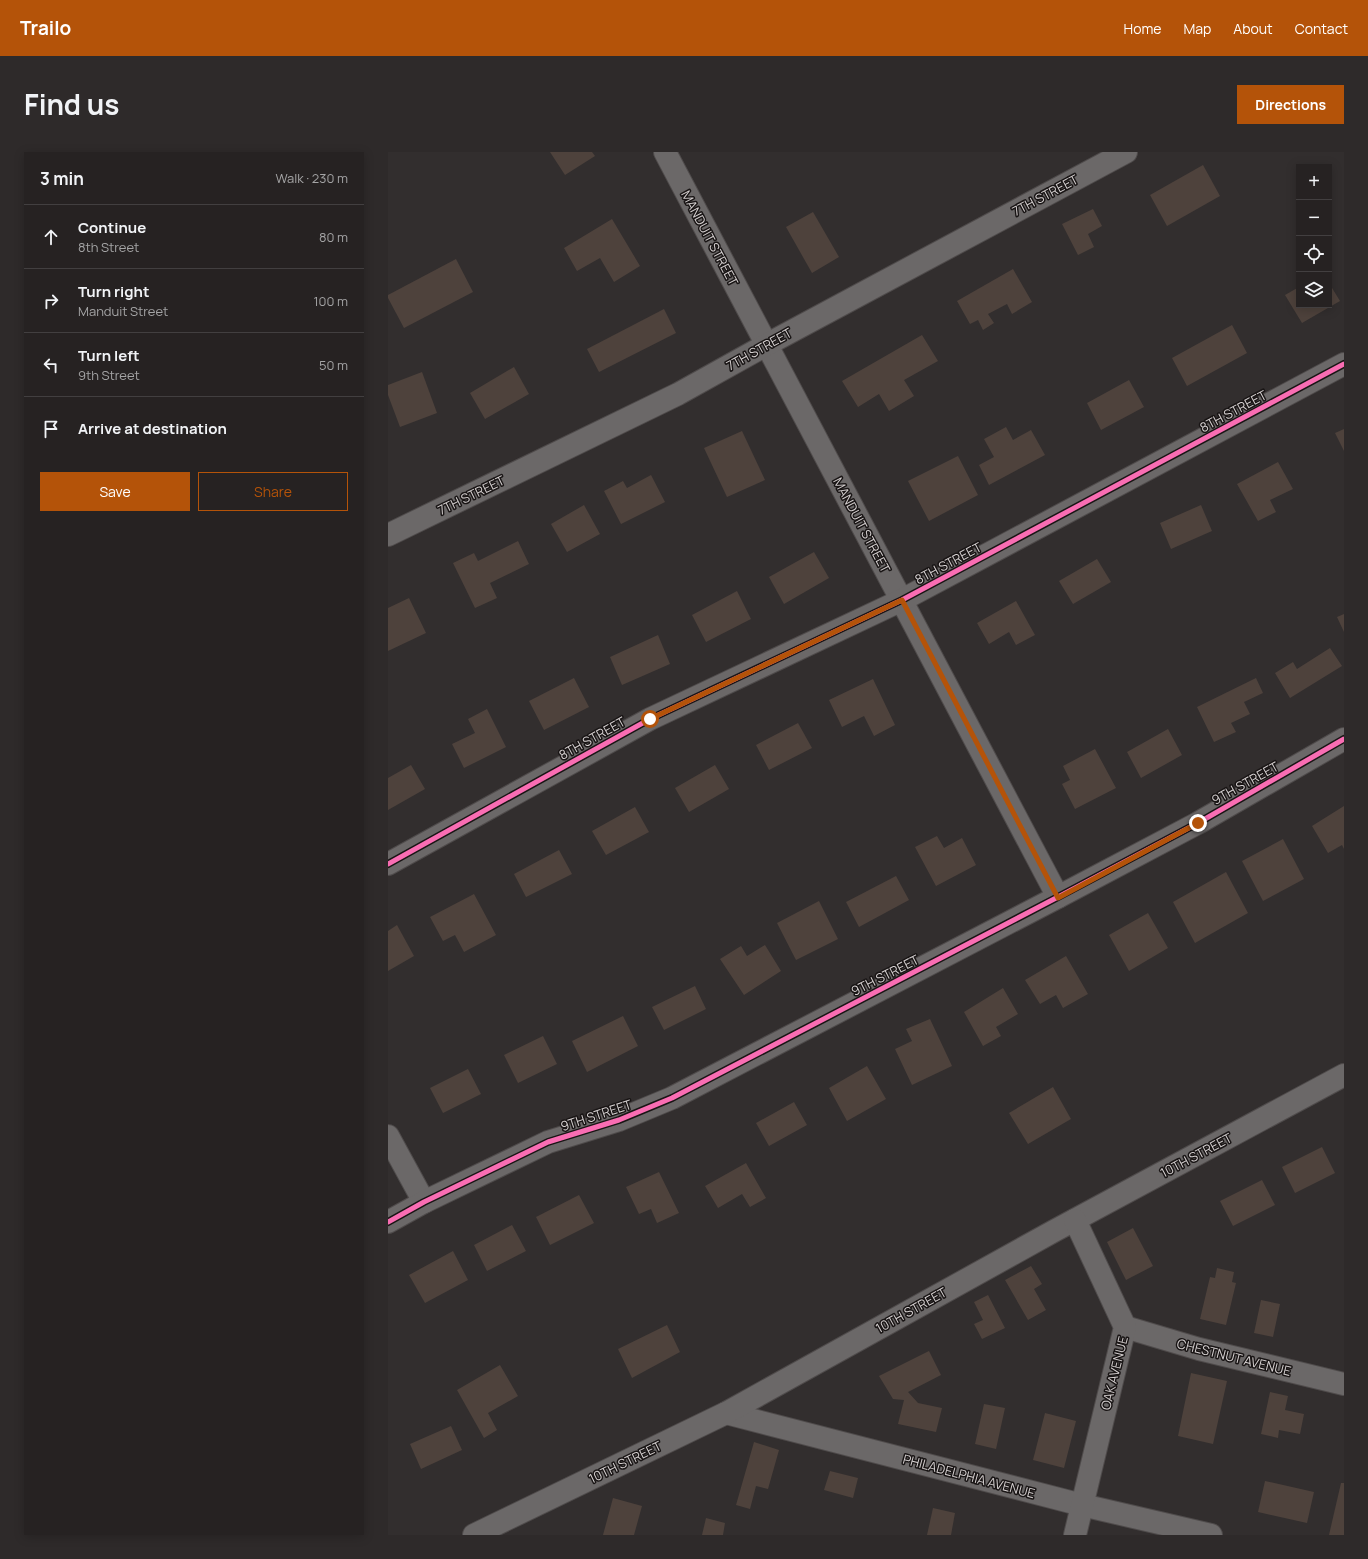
<!DOCTYPE html>
<meta charset="utf-8">
<style>
body{margin:0;font-family:Manrope,sans-serif;background:#2e2a2a;color:#f1f3f6}
.controls{position:absolute;right:12px;top:12px;display:grid;overflow:hidden;border-radius:0px;box-shadow:0 2px 10px #0003}
.controls button{width:36px;height:36px;display:grid;place-items:center;padding:0;border:0;border-bottom:1px solid #423f40;background:#262222;color:#f1f3f6;font:20px sans-serif}
.stop{position:absolute;width:12px;height:12px;margin:-9px;border:3px solid #b45309;border-radius:50%;background:#fff}
.stop.end{background:#b45309;border-color:#fff;box-shadow:0 1px 4px #0008}
.list{margin:0;padding:0;list-style:none}
h2{display:flex;justify-content:space-between;align-items:center;height:52px;margin:0;padding:0 16px;font-size:17px}
h2 small{font-size:13px;font-weight:400;color:#a4a4a5}
.list li{display:grid;grid-template-columns:26px 1fr auto;gap:12px;align-items:center;box-sizing:border-box;height:64px;padding:0 16px;border-top:1px solid #423f40}
.list b{display:block;font-size:15px;white-space:nowrap}
.list p{margin:0;font-size:13px;white-space:nowrap;color:#a4a4a5}
.list em{font-size:13px;font-style:normal;color:#a4a4a5}
.actions{display:flex;gap:8px;padding:12px 16px}
.actions a{flex:1;padding:9px 0;border:1px solid #b45309;border-radius:0px;text-align:center;font-size:14px;color:#b45309}
.actions .main{background:#b45309;color:#fff}
.icon{flex:none;width:22px;height:22px;fill:none;stroke:currentColor;stroke-width:2;stroke-linecap:round;stroke-linejoin:round}
.map{position:relative;flex:none;width:956px;height:1383px;overflow:hidden;border-radius:0px}
header{display:flex;align-items:center;gap:24px;box-sizing:border-box;height:56px;padding:0 20px;background:#b45309;color:#fff}
header strong{font-size:19px}
nav{display:flex;gap:22px;margin-inline-start:auto;font-size:14px}
.intro{display:flex;align-items:center;justify-content:space-between;box-sizing:border-box;height:96px;padding:0 24px}
h1{margin:0;font-size:28px}
.button{padding:10px 18px;border-radius:0px;background:#b45309;color:#fff;font-size:14px;font-weight:700}
main{display:flex;gap:24px;padding:0 24px}
aside{flex:1;background:#262222;border-radius:0px;box-shadow:0 2px 10px #0003}
.map>svg:first-child{display:block}
.building{fill:#4e423c}
.lines{fill:none;stroke-linecap:round;stroke-linejoin:round}
.street-casing{stroke:#4f4b4b;stroke-width:24}
.street{stroke:#6b6868;stroke-width:22}
.cycleway-casing{stroke:#191515;stroke-width:8}
.cycleway{stroke:#f96db3;stroke-width:5}
.route{stroke:#b45309;stroke-width:5}
.labels{text-anchor:middle;dominant-baseline:central;stroke-width:3;stroke-linejoin:round;paint-order:stroke}
.street-label{font-size:13px;fill:#d6d1d1;stroke:#191515}
</style>
<header>
<strong>Trailo</strong>
<nav><a>Home</a><a>Map</a><a>About</a><a>Contact</a></nav>
</header>
<div class="intro"><h1>Find us</h1><a class="button">Directions</a></div>
<main>
<aside>
<h2>3 min<small>Walk · 230 m</small></h2>
<ul class="list">
<li><svg class="icon" aria-label="ahead" viewBox="0 0 24 24"><path d="M12 20V5M6 11l6-6 6 6"/></svg><div><b>Continue</b><p>8th Street</p></div><em>80 m</em></li>
<li><svg class="icon" aria-label="right" viewBox="0 0 24 24"><path d="M7 20v-9h11M14 6l5 5-5 5"/></svg><div><b>Turn right</b><p>Manduit Street</p></div><em>100 m</em></li>
<li><svg class="icon" aria-label="left" viewBox="0 0 24 24"><path d="M17 20v-9H6M10 6l-5 5 5 5"/></svg><div><b>Turn left</b><p>9th Street</p></div><em>50 m</em></li>
<li><svg class="icon" aria-label="arrive" viewBox="0 0 24 24"><path d="M6 21V4h12l-3 4 3 4H6"/></svg><div><b>Arrive at destination</b></div></li>
</ul>
<div class="actions"><a class="main">Save</a><a>Share</a></div>
</aside>
<div class="map">
<svg width="956" height="1383" viewBox="0 0 956 1383">
<rect width="100%" height="100%" fill="#322e2e"/>
<g class="building">
<polygon points="162,0 204,0 207,4 177,23"/>
<polygon points="815,13 832,44 779,74 762,43"/>
<polygon points="705,57 714,74 700,82 706,95 690,103 674,72"/>
<polygon points="425,60 451,105 424,121 398,75"/>
<polygon points="224,67 252,114 226,130 212,106 189,119 176,96"/>
<polygon points="68,107 85,140 16,176 0,146 0,143"/>
<polygon points="625,117 644,150 624,162 619,152 600,162 606,171 595,178 590,168 582,172 569,149"/>
<polygon points="941,131 952,149 914,171 897,143 911,135 911,153 941,153"/>
<polygon points="276,157 288,181 211,220 199,197"/>
<polygon points="844,173 859,201 799,234 784,206"/>
<polygon points="534,183 550,209 516,228 526,244 501,259 491,242 470,255 454,229"/>
<polygon points="126,215 141,242 97,267 82,241"/>
<polygon points="34,220 49,261 12,275 0,243 0,233"/>
<polygon points="741,228 756,255 713,278 699,251"/>
<polygon points="618,275 625,288 643,278 657,303 601,333 591,313 606,305 596,287"/>
<polygon points="956,277 956,299 947,281"/>
<polygon points="354,279 377,328 339,345 316,296"/>
<polygon points="570,304 590,343 541,369 520,329"/>
<polygon points="890,310 905,337 882,348 888,360 870,369 849,332"/>
<polygon points="263,323 277,350 233,372 216,339 235,329 239,336"/>
<polygon points="196,353 212,382 179,400 163,372"/>
<polygon points="813,353 824,379 783,397 772,371"/>
<polygon points="130,389 141,412 102,431 109,446 87,456 65,411 86,401 90,409"/>
<polygon points="426,400 441,426 396,452 381,425"/>
<polygon points="709,407 723,430 685,452 671,429"/>
<polygon points="349,439 363,467 318,490 304,463"/>
<polygon points="21,446 38,481 0,499 0,456"/>
<polygon points="628,449 647,483 628,493 621,480 601,492 589,471"/>
<polygon points="956,462 956,480 949,465"/>
<polygon points="270,483 282,512 234,533 222,505"/>
<polygon points="942,496 954,514 902,546 887,521 905,510 909,517"/>
<polygon points="186,526 201,555 156,578 141,549"/>
<polygon points="868,526 875,541 856,550 862,562 843,571 848,580 826,590 809,555"/>
<polygon points="485,527 507,573 486,584 476,564 454,575 441,548"/>
<polygon points="99,557 118,595 76,616 64,592 87,581 80,567"/>
<polygon points="410,571 424,596 381,618 368,593"/>
<polygon points="780,577 794,603 753,626 739,600"/>
<polygon points="707,597 728,636 687,657 674,632 682,628 675,614"/>
<polygon points="23,613 37,637 0,658 0,626"/>
<polygon points="327,613 341,637 301,660 287,636"/>
<polygon points="956,654 956,697 954,693 940,701 924,674"/>
<polygon points="247,655 261,680 218,703 204,679"/>
<polygon points="549,684 556,696 574,686 588,713 548,734 527,695"/>
<polygon points="895,687 916,727 875,749 854,709"/>
<polygon points="171,698 184,722 138,745 126,722"/>
<polygon points="838,720 860,761 807,791 785,750"/>
<polygon points="508,724 521,748 471,775 458,750"/>
<polygon points="86,742 108,783 76,800 67,783 55,789 42,765"/>
<polygon points="431,749 450,787 408,808 389,771"/>
<polygon points="760,761 780,796 741,819 721,783"/>
<polygon points="9,773 26,804 0,819 0,779"/>
<polygon points="377,793 393,819 356,843 332,807 353,794 359,804"/>
<polygon points="678,804 700,842 675,856 668,843 652,852 637,828"/>
<polygon points="307,834 318,857 276,878 264,855"/>
<polygon points="615,836 630,862 608,875 613,884 595,894 576,860"/>
<polygon points="235,864 250,894 199,920 184,889"/>
<polygon points="542,867 564,914 524,933 507,897 524,889 518,877"/>
<polygon points="155,884 169,912 130,931 116,903"/>
<polygon points="479,914 498,947 459,969 441,936"/>
<polygon points="80,917 93,942 55,961 42,936"/>
<polygon points="665,935 683,967 640,992 621,961"/>
<polygon points="406,950 419,973 381,994 368,971"/>
<polygon points="934,995 947,1021 907,1041 894,1015"/>
<polygon points="358,1011 378,1046 362,1055 354,1042 330,1056 317,1034"/>
<polygon points="271,1020 291,1061 269,1071 263,1057 251,1062 238,1035"/>
<polygon points="874,1028 887,1053 845,1074 832,1049"/>
<polygon points="191,1043 206,1071 162,1093 148,1065"/>
<polygon points="124,1073 138,1099 99,1119 86,1093"/>
<polygon points="745,1076 765,1114 738,1128 719,1090"/>
<polygon points="65,1099 80,1128 37,1151 21,1123"/>
<polygon points="643,1114 654,1132 646,1137 658,1158 640,1168 617,1128"/>
<polygon points="829,1116 846,1120 844,1130 848,1131 838,1173 812,1167 822,1125 827,1126"/>
<polygon points="600,1143 617,1176 594,1187 586,1172 595,1168 586,1150"/>
<polygon points="873,1148 892,1152 885,1185 866,1181"/>
<polygon points="279,1173 292,1200 244,1226 230,1197"/>
<polygon points="541,1199 553,1223 520,1240 530,1251 554,1256 548,1280 510,1272 516,1248 505,1247 491,1224"/>
<polygon points="112,1213 130,1244 100,1261 109,1278 96,1286 69,1238"/>
<polygon points="803,1221 839,1229 825,1292 790,1284"/>
<polygon points="882,1240 900,1244 897,1258 916,1262 912,1282 891,1278 890,1286 873,1282"/>
<polygon points="596,1252 617,1256 608,1297 587,1292"/>
<polygon points="657,1261 688,1269 676,1316 645,1308"/>
<polygon points="63,1274 74,1298 33,1317 22,1292"/>
<polygon points="366,1290 391,1298 380,1337 368,1334 362,1357 348,1353"/>
<polygon points="442,1319 470,1326 465,1346 436,1338"/>
<polygon points="877,1329 926,1340 919,1371 870,1360"/>
<polygon points="953,1331 956,1331 956,1383 941,1383"/>
<polygon points="225,1346 254,1354 246,1383 215,1383"/>
<polygon points="545,1356 567,1361 563,1383 539,1383"/>
<polygon points="318,1366 337,1371 335,1383 314,1383"/>
</g>
<g class="lines">
<defs>
<g id="street">
<polyline points="277,0 670,745"/>
<polyline points="0,383 290,242 378,193 738,0"/>
<polyline points="0,712 262,567 514,448 956,212"/>
<polyline points="0,984 36,1050"/>
<polyline points="0,1070 36,1050 160,990 231,968 284,946 670,745 810,671 956,587"/>
<polyline points="737,1175 811,1197 956,1232"/>
<polyline points="338,1261 694,1353 823,1383"/>
<polyline points="86,1383 338,1261 666,1079 956,923"/>
<polyline points="687,1383 737,1175 687,1068"/>
</g>
</defs>
<use href="#street" class="street-casing"/>
<use href="#street" class="street"/>
<defs>
<g id="cycleway">
<polyline points="0,712 262,567 514,448 956,212"/>
<polyline points="0,1070 36,1050 160,990 231,968 284,946 670,745 810,671 956,587"/>
</g>
</defs>
<use href="#cycleway" class="cycleway-casing"/>
<use href="#cycleway" class="cycleway"/>
</g>
<g class="lines">
<polyline class="route" points="262,567 514,448 670,746 810,671"/>
</g>
<g class="labels">
<g class="street-label">
<text transform="translate(657 43) rotate(-28)">7TH STREET</text>
<text transform="translate(322 86) rotate(62)">MANDUIT STREET</text>
<text transform="translate(371 197) rotate(-29)">7TH STREET</text>
<text transform="translate(845 259) rotate(-28)">8TH STREET</text>
<text transform="translate(83 343) rotate(-26)">7TH STREET</text>
<text transform="translate(474 373) rotate(62)">MANDUIT STREET</text>
<text transform="translate(560 411) rotate(-28)">8TH STREET</text>
<text transform="translate(204 586) rotate(-29)">8TH STREET</text>
<text transform="translate(857 631) rotate(-29)">9TH STREET</text>
<text transform="translate(497 823) rotate(-27)">9TH STREET</text>
<text transform="translate(208 963) rotate(-18)">9TH STREET</text>
<text transform="translate(808 1003) rotate(-28)">10TH STREET</text>
<text transform="translate(523 1158) rotate(-29)">10TH STREET</text>
<text transform="translate(846 1205) rotate(14)">CHESTNUT AVENUE</text>
<text transform="translate(726 1221) rotate(-76)">OAK AVENUE</text>
<text transform="translate(237 1310) rotate(-26)">10TH STREET</text>
<text transform="translate(581 1324) rotate(15)">PHILADELPHIA AVENUE</text>
</g>
</g>
</svg>
<div class="controls">
<button>+</button>
<button>−</button>
<button><svg class="icon" aria-label="locate" viewBox="0 0 24 24"><circle cx="12" cy="12" r="6"/><path d="M12 2v4M12 18v4M2 12h4M18 12h4"/></svg></button>
<button><svg class="icon" aria-label="layers" viewBox="0 0 24 24"><path d="M12 4l9 5-9 5-9-5zM3 14l9 5 9-5"/></svg></button>
</div>
<div class="stop" style="left:262px;top:567px"></div>
<div class="stop end" style="left:810px;top:671px"></div>
</div>
</main>
